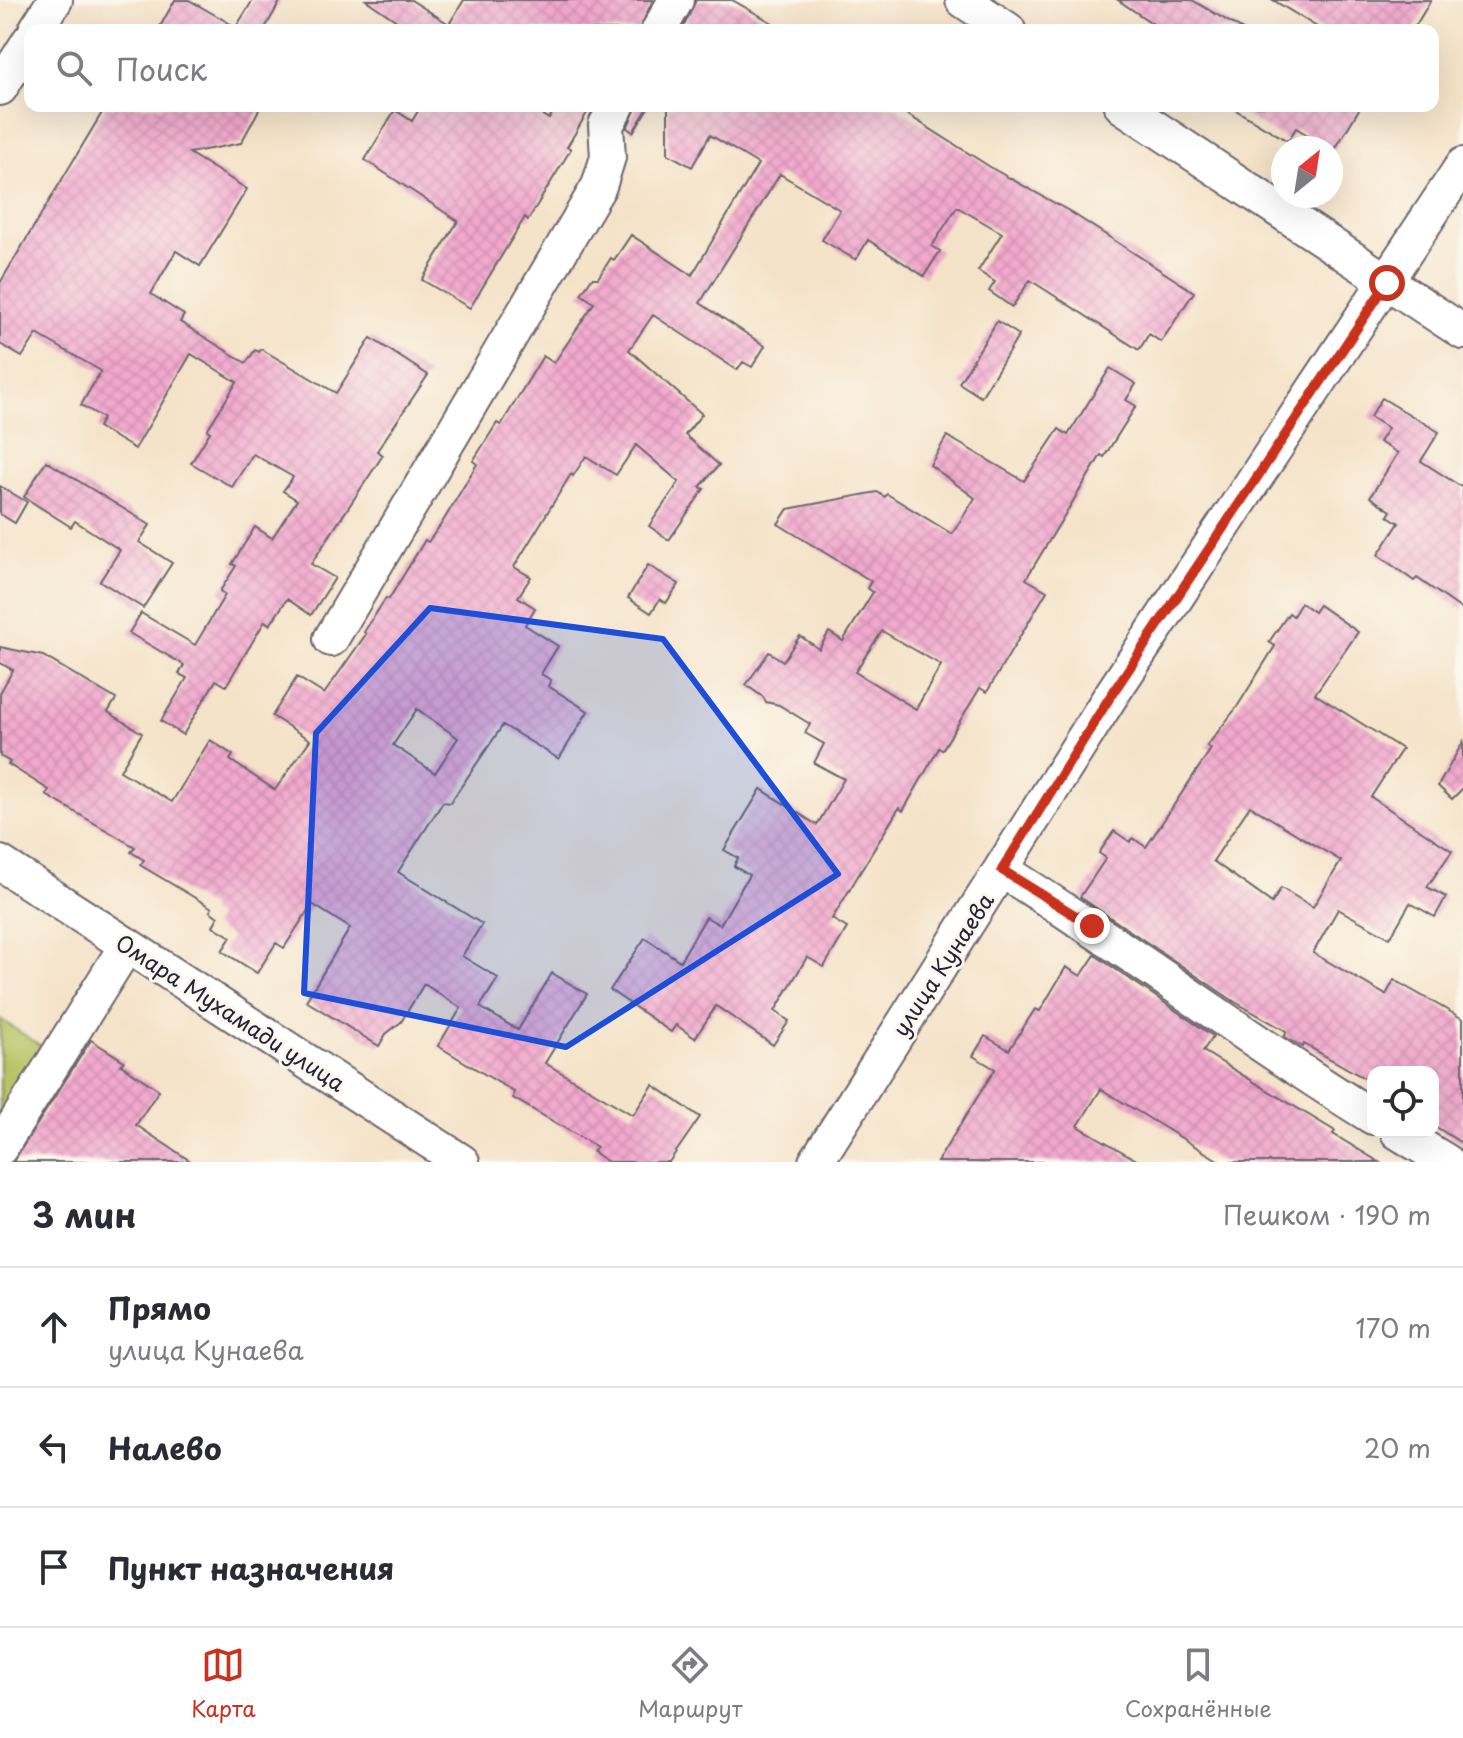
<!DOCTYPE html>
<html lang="ru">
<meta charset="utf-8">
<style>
body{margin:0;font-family:"Playpen Sans",sans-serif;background:#f7f7f7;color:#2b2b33}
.controls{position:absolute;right:24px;bottom:24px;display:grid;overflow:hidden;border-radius:16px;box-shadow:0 8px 32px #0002}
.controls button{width:72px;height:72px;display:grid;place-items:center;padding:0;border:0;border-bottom:2px solid #e1e1e2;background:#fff;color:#2b2b33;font:40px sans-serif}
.compass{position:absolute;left:1271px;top:136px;width:72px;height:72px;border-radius:50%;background:#fff;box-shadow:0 8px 32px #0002;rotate:30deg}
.stop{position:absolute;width:24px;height:24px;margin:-18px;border:6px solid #c8321e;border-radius:50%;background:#fff}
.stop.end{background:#c8321e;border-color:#fff;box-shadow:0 2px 8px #0008}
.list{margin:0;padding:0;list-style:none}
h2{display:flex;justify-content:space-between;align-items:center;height:104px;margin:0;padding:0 32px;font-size:34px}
h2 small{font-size:26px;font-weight:400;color:#7c7c81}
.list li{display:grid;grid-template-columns:52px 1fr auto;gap:24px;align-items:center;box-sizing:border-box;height:120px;padding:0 32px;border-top:2px solid #e1e1e2}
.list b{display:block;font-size:30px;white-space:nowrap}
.list p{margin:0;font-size:26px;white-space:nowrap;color:#7c7c81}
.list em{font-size:26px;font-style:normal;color:#7c7c81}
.icon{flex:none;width:44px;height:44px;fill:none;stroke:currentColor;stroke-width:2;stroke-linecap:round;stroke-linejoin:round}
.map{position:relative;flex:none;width:1463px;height:1162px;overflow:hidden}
.search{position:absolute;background:#fff;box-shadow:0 8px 32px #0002;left:24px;right:24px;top:24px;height:88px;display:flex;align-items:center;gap:20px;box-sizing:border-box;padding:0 28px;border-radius:16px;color:#7c7c81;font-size:30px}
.sheet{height:464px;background:#fff}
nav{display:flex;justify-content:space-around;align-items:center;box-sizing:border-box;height:112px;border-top:2px solid #e1e1e2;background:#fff;font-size:22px;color:#7c7c81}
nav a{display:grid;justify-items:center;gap:4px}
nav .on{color:#c8321e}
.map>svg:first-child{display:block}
.pitch{fill:#b7c567;stroke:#6c7451;stroke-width:2}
.building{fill:url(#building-cross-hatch);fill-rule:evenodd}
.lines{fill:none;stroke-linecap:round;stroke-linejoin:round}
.minor-casing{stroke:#6c666d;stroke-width:38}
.minor{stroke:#fff;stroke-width:34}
.route{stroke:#c8321e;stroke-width:10}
.marked{fill:#1d4ed8;fill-opacity:0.2;stroke:#1d4ed8;stroke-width:6;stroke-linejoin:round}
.labels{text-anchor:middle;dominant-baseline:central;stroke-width:6;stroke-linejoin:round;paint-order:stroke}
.street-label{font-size:22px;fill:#22223b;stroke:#fbf7ec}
</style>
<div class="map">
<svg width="1463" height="1162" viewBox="0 0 1463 1162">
<defs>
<pattern id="building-cross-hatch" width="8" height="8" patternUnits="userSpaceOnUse" patternTransform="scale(2)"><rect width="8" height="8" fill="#f2a9cd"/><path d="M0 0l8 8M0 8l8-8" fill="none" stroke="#cf91b1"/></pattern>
</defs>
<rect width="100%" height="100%" fill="#fbf7ec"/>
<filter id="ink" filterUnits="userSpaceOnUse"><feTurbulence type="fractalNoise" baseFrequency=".0125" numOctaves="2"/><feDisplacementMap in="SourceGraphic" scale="16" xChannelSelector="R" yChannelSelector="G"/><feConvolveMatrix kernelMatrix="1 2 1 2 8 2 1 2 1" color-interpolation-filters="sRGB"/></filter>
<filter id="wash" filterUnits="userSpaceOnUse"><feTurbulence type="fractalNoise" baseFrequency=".006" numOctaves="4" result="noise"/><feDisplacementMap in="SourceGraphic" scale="32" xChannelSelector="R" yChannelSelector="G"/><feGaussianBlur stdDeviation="1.8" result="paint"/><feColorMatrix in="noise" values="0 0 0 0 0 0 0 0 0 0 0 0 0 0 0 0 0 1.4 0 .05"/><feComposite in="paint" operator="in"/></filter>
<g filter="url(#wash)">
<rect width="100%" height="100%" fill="#f5e3c9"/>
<polygon class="pitch" points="0,1019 44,1048 0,1117"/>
<g id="blocks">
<g class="building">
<polygon points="175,0 189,0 236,27 253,0 281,0 264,30 158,30"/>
<polygon points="366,0 411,0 449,24 464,0 653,0 639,30 410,30"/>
<polygon points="696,0 732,0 785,30 682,30"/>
<polygon points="1118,0 1192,0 1243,30 1162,30"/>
<polygon points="1273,0 1431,0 1413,30 1322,30"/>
<polygon points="106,106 261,106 241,143 189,153 247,189 200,266 176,251 151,294 184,315 180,322 246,363 255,350 259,352 261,349 336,393 371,338 428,375 377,451 383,455 311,564 335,578 311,615 287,599 270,625 265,621 226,686 216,680 183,735 161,721 187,678 179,674 184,665 129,633 141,613 195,645 225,595 220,591 236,566 232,564 255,527 272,538 297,500 283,491 293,477 253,454 232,487 191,463 210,432 207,430 237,382 191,354 135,449 98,427 103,418 81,405 101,371 37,334 22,357 0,344 0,283"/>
<polygon points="421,106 527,106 549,119 556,106 591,106 567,147 571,149 528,220 525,217 470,308 422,280 458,221 365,160 395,110 412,121"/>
<polygon points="637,106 649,106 633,132 627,128"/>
<path d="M668,106H894L995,170L1069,211L1194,292L1161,342L1149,334L1139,350L1030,280L1012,307L989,291L995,282L978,271L1002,233L957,207L932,246L940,251L924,276L868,240L856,260L822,240L840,210L780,174L700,303L765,346L752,367L743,362L737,370L653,315L629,350L702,414L685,435L719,465L700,487L704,489L669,540L649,526L679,482L636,445L616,475L586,456L573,476L571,474L514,567L531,577L518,597L535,608L525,625L558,646L541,674L551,680L548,686L588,711L559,759L503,725L450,803L443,802L398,872L482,924L462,956L498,978L480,1007L518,1030L552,973L587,994L545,1063L633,1115L653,1085L700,1117L669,1162H608L593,1152L597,1147L513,1098L514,1092L438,1046L461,1008L424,984L401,1022L386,1034L379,1046L306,1001L350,928L312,904L284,948L276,943L257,973L222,951L231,937L213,926L218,917L210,911L212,908L140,865L144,860L131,852L135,847L46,795L49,790L8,764L10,762L0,756V693L13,670L0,663V647L43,656L116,699L108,712L142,733L120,771L172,802L210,740L233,755L230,760L275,790L310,740L272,716L297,677L324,694L366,634L364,632L386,598L389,599L425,540L428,542L442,523L477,464L473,461L497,423L501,425L543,356L554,363L594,303L581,294L592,278H598L611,258L614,260L631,235L692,275L758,164L710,135L692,167L668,154ZM417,709L458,738L435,773L393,745Z"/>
<polygon points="1229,106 1361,106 1334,151 1296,128 1288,141"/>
<polygon points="997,321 1019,335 981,397 959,383"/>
<path d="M1110,368L1136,384L1126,400L1136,406L1104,457L1101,455L1026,579L1047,591L987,692L980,688L942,750L939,748L903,811L899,808L832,919L847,928L824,967L807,957L775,1011L789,1021L773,1045L716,1006L695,1038L676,1025L671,1032L610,990L645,938L680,961L706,917L720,925L749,875L734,866L738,858L724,850L761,789L817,825L844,779L814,763L824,744L805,733L810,724L779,705L766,702L763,697L746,685L769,652L783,661L800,636L819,649L829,632L843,641L873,592L867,588L871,581L778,524L788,509L877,492L885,497L887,494L952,534L975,498L930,465L947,436L1024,481L1059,429L1068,435ZM882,631L941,665L916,709L855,672Z"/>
<polygon points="1382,398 1439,432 1421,461 1463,488 1463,610 1417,578 1414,581 1378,555 1399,523 1388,516 1391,511 1370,497 1398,453 1379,442 1388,428 1370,417"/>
<polygon points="46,461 150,525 139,542 172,563 143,608 100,581 120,550 75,521 71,527 24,497"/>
<polygon points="0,486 27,502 15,523 0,514"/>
<polygon points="648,565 679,584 666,603 660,599 651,613 628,598"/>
<path d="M1301,603L1314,612L1319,605L1358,632L1315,694L1402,749L1371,797L1452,851L1427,887L1446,897L1435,917L1410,903L1390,938L1338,909L1313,953L1386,995L1394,980L1463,1019V1144L1433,1125V1072H1373V1083L1304,1044L1303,1047L1285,1037L1286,1031L1235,1002L1080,897L1106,858L1099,853L1114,831L1130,842L1133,838L1146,847L1211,749L1207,746L1237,707L1275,646L1269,642L1289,613L1293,616ZM1250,806L1341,861L1313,907L1281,888L1272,903L1213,861Z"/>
<polygon points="1463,742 1463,788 1452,799 1438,786"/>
<polygon points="1095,955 1213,1036 1203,1051 1335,1131 1333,1134 1379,1162 1221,1162 1101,1089 1078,1126 1140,1162 937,1162 995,1069 973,1056 985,1036 1009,1050 1035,1009 1040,1011 1066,967 1081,976"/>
<polygon points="91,1040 124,1061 121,1065 159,1090 136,1125 192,1162 13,1162"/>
</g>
</g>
</g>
<g filter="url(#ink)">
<use href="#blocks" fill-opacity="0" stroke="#6c666d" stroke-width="2"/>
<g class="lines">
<defs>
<g id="minor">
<polyline points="963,0 1008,30"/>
<polyline points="36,30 55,0"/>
<polyline points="659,30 676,0"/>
<polyline points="0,88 30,40"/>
<polyline points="1122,106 1463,332"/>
<polyline points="331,639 599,186 608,157 606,125 617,106"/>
<polyline points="0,863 462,1162"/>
<path d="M1002,870C1128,949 1246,1039 1373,1117"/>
<polyline points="1398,1132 1447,1162"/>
<polyline points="0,1148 127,945"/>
<polyline points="816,1162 1110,697 1463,165"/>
</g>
</defs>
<use href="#minor" class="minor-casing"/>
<use href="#minor" class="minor"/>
</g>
</g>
<g class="lines" filter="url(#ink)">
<polyline class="route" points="1092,926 1002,870 1110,697 1387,283"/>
</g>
<path class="marked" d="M430,608L663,639L838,874L566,1047L304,993L316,733Z"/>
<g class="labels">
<g class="street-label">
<text transform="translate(942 964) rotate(-57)">улица Кунаева</text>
<text transform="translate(231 1012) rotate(33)">Омара Мухамади улица</text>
</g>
</g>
</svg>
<div class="controls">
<button><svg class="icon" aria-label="locate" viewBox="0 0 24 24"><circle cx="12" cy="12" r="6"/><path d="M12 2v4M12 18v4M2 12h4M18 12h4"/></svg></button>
</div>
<svg class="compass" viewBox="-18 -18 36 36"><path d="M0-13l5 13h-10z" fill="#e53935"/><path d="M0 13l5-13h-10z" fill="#7c7c81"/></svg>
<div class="stop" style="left:1387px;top:283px"></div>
<div class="stop end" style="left:1092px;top:926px"></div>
<div class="search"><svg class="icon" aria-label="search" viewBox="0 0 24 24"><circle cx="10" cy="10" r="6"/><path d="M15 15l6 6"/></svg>Поиск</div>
</div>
<section class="sheet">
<h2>3 мин<small>Пешком · 190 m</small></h2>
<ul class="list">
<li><svg class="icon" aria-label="ahead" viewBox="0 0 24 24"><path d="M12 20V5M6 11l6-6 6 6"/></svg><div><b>Прямо</b><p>улица Кунаева</p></div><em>170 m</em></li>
<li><svg class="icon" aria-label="left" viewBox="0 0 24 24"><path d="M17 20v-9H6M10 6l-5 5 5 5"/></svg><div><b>Налево</b></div><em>20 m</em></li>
<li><svg class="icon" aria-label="arrive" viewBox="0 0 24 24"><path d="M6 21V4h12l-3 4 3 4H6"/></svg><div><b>Пункт назначения</b></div></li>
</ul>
</section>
<nav>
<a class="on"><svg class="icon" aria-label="map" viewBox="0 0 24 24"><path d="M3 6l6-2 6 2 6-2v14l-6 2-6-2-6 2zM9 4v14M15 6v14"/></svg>Карта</a>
<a><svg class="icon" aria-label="directions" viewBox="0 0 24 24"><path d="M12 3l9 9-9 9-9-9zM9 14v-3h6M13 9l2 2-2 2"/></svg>Маршрут</a>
<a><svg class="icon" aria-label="saved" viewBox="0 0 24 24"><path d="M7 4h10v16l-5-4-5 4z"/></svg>Сохранённые</a>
</nav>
